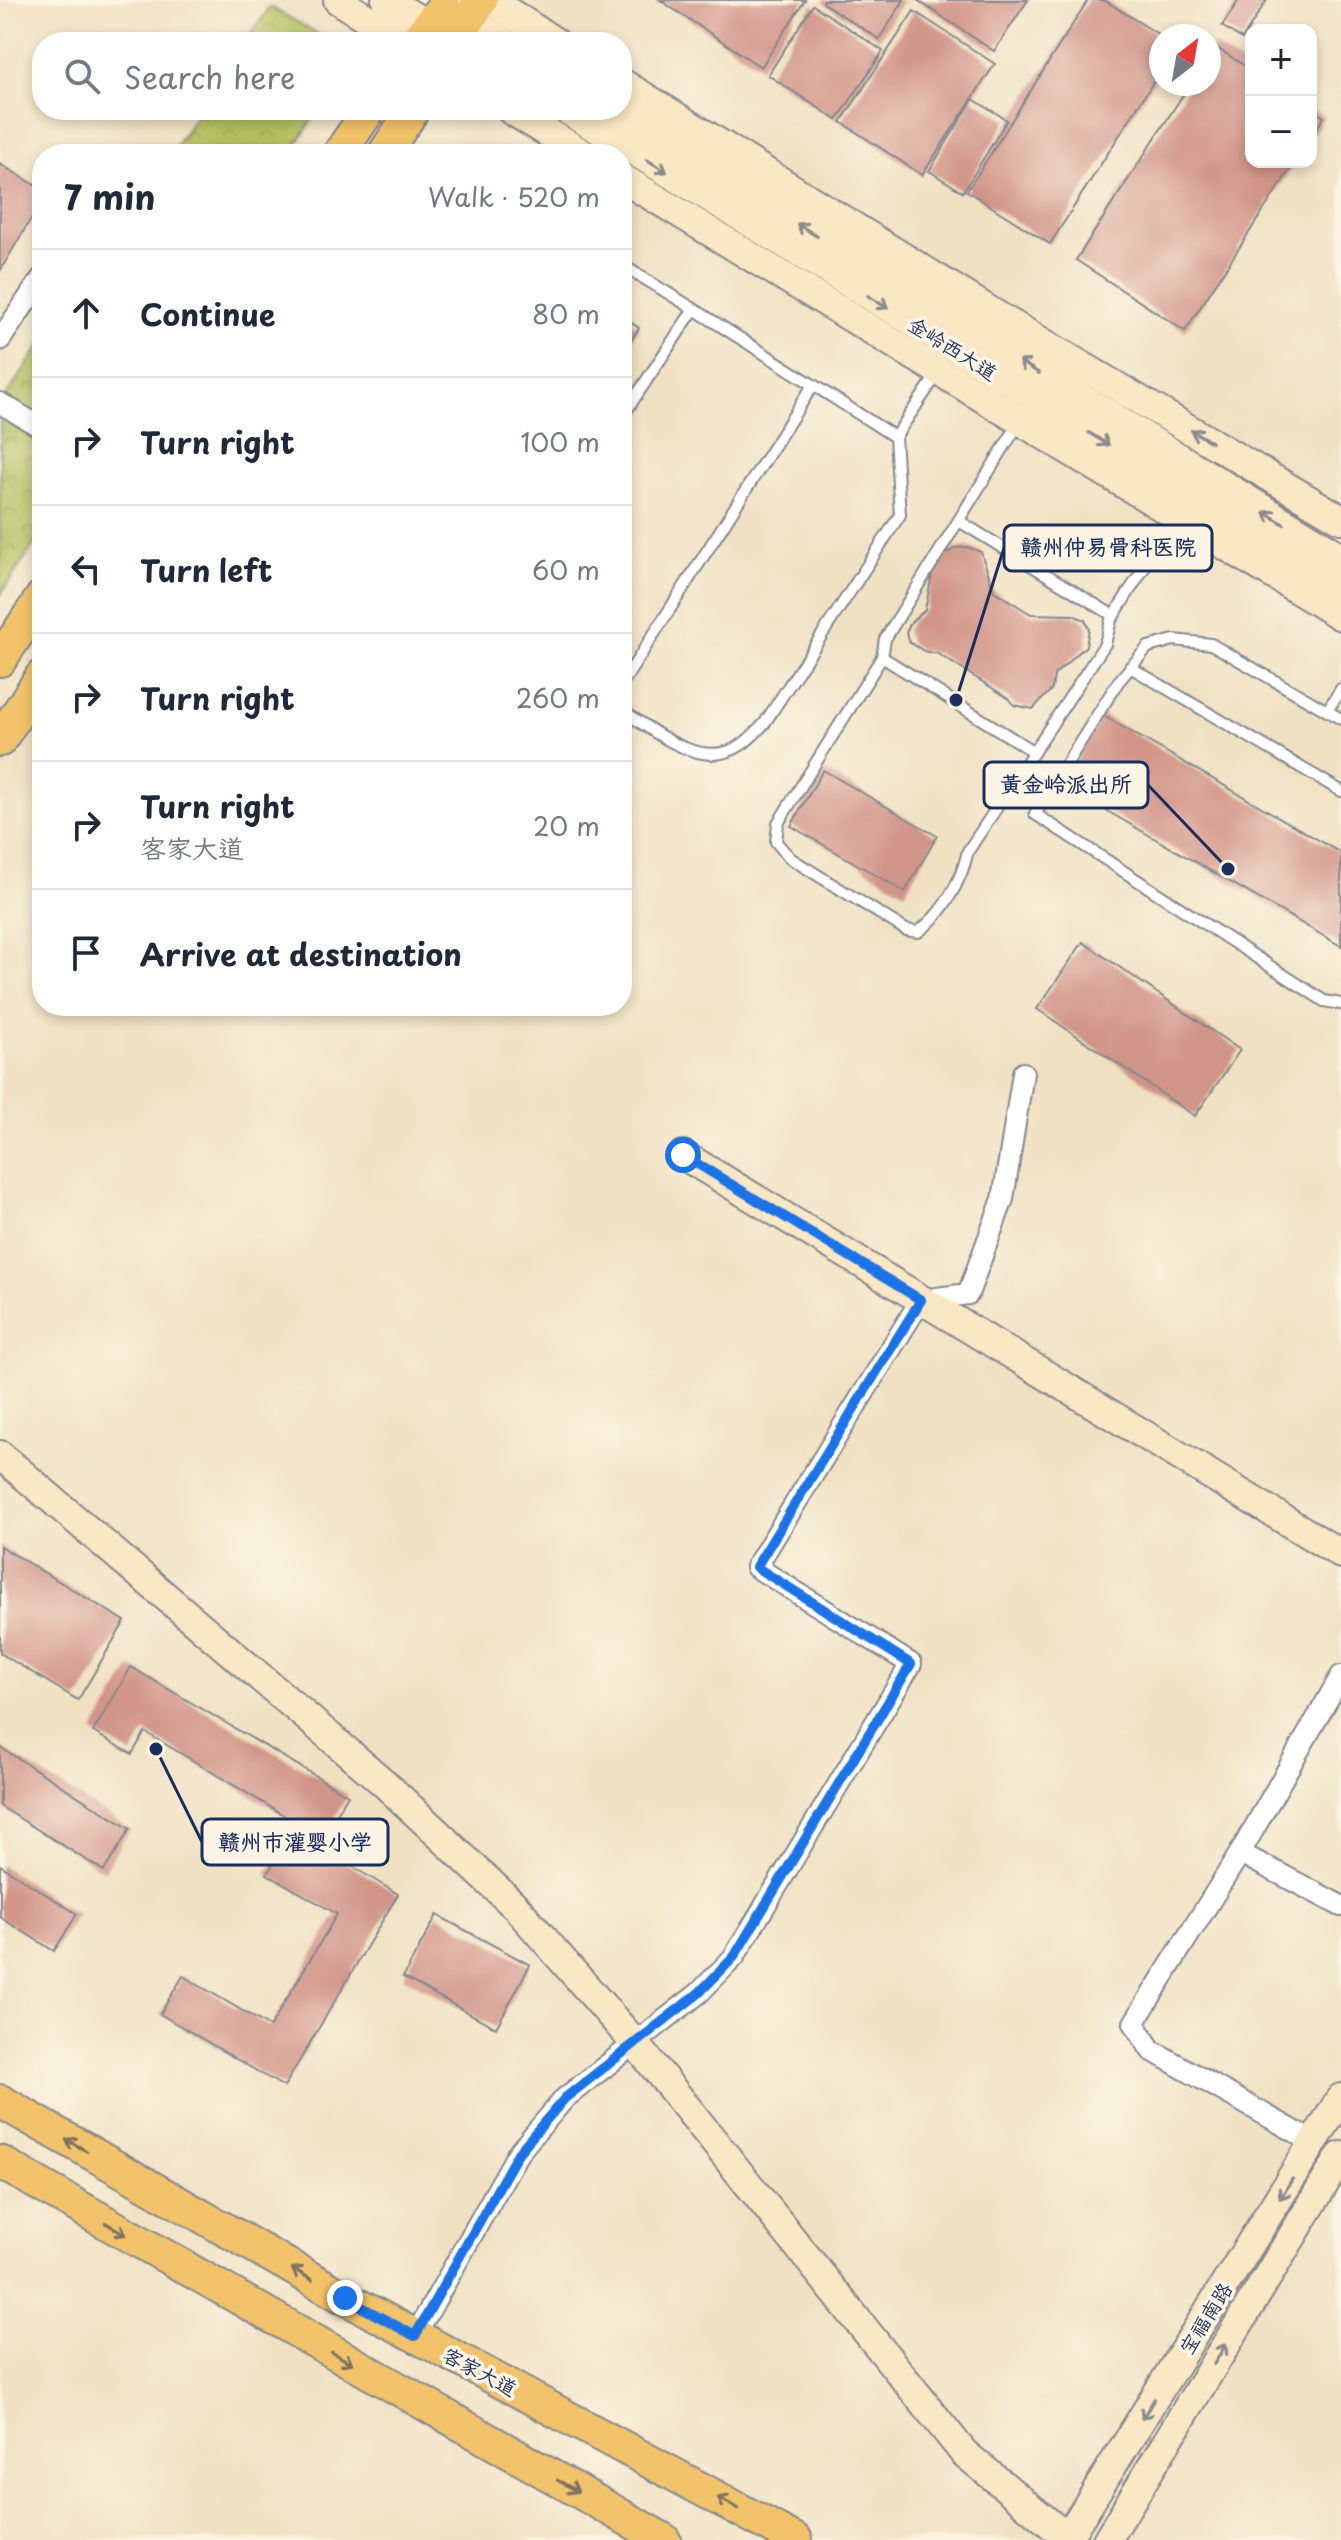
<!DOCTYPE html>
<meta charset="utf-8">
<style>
body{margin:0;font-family:"Playpen Sans","LXGW WenKai TC",sans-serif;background:#f6f6f7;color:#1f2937}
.controls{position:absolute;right:24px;top:24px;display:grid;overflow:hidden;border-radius:16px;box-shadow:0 4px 12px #0003}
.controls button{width:72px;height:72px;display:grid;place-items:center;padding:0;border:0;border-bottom:2px solid #e0e1e3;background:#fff;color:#1f2937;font:40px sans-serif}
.compass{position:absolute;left:1149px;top:24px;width:72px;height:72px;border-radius:50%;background:#fff;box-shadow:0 4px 12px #0003;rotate:31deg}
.stop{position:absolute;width:24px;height:24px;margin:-18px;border:6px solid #1a73e8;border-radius:50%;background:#fff}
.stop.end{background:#1a73e8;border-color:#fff;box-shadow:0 2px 8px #0008}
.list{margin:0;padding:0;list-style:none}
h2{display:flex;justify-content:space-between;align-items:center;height:104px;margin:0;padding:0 32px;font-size:34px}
h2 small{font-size:26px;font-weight:400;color:#747a83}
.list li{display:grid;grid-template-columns:52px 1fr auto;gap:24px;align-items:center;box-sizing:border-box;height:128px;padding:0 32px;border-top:2px solid #e0e1e3}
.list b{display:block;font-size:30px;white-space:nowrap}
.list p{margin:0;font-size:26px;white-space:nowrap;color:#747a83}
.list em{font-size:26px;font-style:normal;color:#747a83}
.icon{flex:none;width:44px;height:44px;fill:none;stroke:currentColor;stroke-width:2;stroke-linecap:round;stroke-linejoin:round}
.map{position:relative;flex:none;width:1341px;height:2540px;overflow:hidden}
.search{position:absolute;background:#fff;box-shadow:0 4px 12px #0003;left:32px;top:32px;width:600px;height:88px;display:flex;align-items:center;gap:20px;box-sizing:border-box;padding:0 28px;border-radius:32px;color:#747a83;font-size:30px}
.panel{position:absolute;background:#fff;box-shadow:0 4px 12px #0003;left:32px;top:144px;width:600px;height:872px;border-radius:32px}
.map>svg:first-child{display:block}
.park{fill:url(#park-crowns);stroke:#677760;stroke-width:2}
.building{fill:#d19488}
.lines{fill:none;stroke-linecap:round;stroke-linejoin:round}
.lane-casing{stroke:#868890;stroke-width:14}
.street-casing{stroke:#868890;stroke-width:24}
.secondary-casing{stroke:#868890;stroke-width:32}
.primary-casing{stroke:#868890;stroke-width:36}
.path{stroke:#868890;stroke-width:4;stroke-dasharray:6 6;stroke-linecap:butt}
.lane{stroke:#fff;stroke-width:10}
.street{stroke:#fff;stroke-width:20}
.secondary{stroke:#fae7c3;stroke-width:28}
.primary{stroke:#f2c36a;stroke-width:32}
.oneway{stroke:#8a8b90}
.oneway2{stroke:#7c7263}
.route{stroke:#1a73e8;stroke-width:10}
.labels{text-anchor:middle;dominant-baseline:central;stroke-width:7;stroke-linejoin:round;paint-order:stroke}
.street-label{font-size:20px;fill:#1b2f5e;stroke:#fcf5e5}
.leader{fill:none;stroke:#1b2f5e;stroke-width:3}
.callout-dot{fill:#1b2f5e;stroke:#fcf5e5;stroke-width:3}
.callout{fill:#fcf5e5;stroke:#1b2f5e;stroke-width:3}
.callout-label{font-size:22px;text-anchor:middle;font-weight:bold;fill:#1b2f5e}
</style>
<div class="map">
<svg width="1341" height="2540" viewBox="0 0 1341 2540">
<defs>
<pattern id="park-crowns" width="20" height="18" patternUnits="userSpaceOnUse" patternTransform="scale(2)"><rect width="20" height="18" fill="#b3bf61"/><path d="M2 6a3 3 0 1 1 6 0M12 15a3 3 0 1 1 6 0" fill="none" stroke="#99a457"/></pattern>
</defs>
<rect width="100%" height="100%" fill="#fcf5e5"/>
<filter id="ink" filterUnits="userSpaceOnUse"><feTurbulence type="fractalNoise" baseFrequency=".0125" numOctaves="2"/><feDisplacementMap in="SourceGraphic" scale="16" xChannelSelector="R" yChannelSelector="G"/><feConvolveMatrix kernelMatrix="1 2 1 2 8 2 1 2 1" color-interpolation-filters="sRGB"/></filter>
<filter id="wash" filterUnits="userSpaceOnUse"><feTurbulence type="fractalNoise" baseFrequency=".006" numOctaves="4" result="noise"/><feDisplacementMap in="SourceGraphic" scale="32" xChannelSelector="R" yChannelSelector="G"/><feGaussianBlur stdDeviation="1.8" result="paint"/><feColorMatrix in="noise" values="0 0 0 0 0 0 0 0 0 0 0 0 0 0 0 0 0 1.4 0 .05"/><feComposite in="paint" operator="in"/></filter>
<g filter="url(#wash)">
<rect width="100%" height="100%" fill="#f0e1c2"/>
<g class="park">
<polygon points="270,7 318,34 320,42 246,42"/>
<polygon points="200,110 319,110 290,154 170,154"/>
<polygon points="42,343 42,532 0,596 0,405"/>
</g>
<g id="blocks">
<g class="building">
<polygon points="660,0 805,0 761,67"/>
<polygon points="824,0 904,0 879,39 823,3"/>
<polygon points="917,0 1028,0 994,51"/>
<polygon points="1088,0 1104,0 1161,36 1161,70 1050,244 967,191"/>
<polygon points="1239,0 1267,0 1242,39 1222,26"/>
<polygon points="813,5 883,51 837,120 768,75"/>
<polygon points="914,11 995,64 922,175 841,122"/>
<polygon points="1214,46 1251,70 1251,162 1295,162 1185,331 1076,260 1190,84 1209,84 1209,54"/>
<polygon points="973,99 1007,120 963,192 929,171"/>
<polygon points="1311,109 1324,117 1311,137"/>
<polygon points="0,164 42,189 42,200 0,271"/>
<polygon points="622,316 639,328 622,354"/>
<polygon points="968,547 981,552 994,591 1031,614 1073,615 1085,620 1089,629 1086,646 1054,675 1052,689 1033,709 1014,705 1008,698 938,654 924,651 909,642 906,632 911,622 925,610 933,570 939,558 956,548"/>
<polygon points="1102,715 1341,853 1341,946 1062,785"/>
<polygon points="823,770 937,836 905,892 791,826"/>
<polygon points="1083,942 1240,1050 1195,1116 1037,1009"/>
<polygon points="0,1546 125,1621 78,1700 0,1653"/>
<polygon points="131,1667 348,1795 318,1846 398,1894 284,2087 160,2014 183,1976 270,2027 337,1914 267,1874 297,1823 145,1732 132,1754 93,1732"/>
<polygon points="0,1747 130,1829 104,1871 0,1806"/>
<polygon points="0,1865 77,1914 54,1951 0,1917"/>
<polygon points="437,1915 530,1965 496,2028 403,1977"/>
</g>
</g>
</g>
<g filter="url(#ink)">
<use href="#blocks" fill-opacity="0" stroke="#868890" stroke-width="2"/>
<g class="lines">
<defs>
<g id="lane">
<polyline points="622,265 694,309"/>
<polyline points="622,417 694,309 895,437 938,373"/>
<path d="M1019,423L885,639L882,657L778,823L776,842L790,858L906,930L918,932C943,914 961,882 968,851L1105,644L1111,620L1175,519"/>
<polyline points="959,521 1114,616"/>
<polyline points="882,657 1034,752"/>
<polyline points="1130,667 1341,791"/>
<polyline points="622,684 813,385"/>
<path d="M622,710C654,731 702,772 741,745C749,740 757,731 764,724L900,515L895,437"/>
<polyline points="1327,711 1341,689"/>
<polyline points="1341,719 1211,644 1174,640 1148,647 1118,682 1035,814 1324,1001 1341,1004"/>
</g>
<g id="street">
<polyline points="0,340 42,278"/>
<polyline points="0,403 42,428"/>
<polyline points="1240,1853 1341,1906"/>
<polyline points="1315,2143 1151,2050 1134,2023 1240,1853 1341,1676"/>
<polyline points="415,2336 518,2153 565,2098 699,1993 734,1957 911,1664 756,1567 921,1300 968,1294 1003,1199 1023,1073"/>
</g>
<g id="secondary">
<polyline points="338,0 404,42"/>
<polyline points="386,0 447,36"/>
<polyline points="490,0 555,42"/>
<polyline points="450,8 504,42"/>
<polyline points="622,83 1001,318 1341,519"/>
<polyline points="511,110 583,154"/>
<polyline points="567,110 1341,585"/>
<polyline points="613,110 1341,557"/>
<polyline points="622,178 1341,616"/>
<polyline points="683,1155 1341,1554"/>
<polyline points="0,1455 384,1783 516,1907 635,2043 964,2453 1070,2540"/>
<polyline points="1066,2540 1341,2098"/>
<polyline points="1107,2540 1341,2156"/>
</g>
<g id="primary">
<polyline points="415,42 444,5"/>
<polyline points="455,42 481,0"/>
<polyline points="339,154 369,110"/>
<polyline points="384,154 413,110"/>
<polyline points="0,660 42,597"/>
<polyline points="0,740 42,676"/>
<polyline points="0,2101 345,2298 796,2540"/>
<polyline points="0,2162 664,2540"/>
</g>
</defs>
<use href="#lane" class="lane-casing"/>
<use href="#street" class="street-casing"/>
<use href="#secondary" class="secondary-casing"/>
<use href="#primary" class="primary-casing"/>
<polyline class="path" points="460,117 464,110"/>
<use href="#lane" class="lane"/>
<use href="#street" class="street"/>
<use href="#secondary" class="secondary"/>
<use href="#primary" class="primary"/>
</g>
<defs><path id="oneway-shaft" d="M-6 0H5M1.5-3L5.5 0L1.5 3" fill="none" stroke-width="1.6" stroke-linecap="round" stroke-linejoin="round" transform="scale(2)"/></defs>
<g class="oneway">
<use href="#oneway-shaft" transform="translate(657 166) rotate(32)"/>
<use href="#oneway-shaft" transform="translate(807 230) rotate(-148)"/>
<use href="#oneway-shaft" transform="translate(878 302) rotate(32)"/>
<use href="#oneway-shaft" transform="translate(1029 367) rotate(-148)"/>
<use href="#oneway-shaft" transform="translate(1201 436) rotate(-149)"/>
<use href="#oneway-shaft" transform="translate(1099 439) rotate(32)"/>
<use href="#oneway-shaft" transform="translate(1274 518) rotate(-148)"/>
<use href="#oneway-shaft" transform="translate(1286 2189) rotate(122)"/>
<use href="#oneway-shaft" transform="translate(1220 2354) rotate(-59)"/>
<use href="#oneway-shaft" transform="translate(1148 2409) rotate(122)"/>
</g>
<g class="oneway2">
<use href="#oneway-shaft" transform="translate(76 2145) rotate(-150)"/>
<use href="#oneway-shaft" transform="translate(116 2229) rotate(30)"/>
<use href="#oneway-shaft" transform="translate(302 2274) rotate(-150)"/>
<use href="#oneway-shaft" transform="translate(342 2358) rotate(29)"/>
<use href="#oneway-shaft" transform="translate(568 2486) rotate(29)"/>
<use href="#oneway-shaft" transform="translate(728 2503) rotate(-152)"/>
</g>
</g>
<g class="lines" filter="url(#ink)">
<polyline class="route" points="345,2298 415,2336 518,2153 565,2098 699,1993 734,1957 911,1664 756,1567 921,1300 683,1155"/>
</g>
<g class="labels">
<g class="street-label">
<text transform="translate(953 348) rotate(32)">金岭西大道</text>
<text transform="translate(1205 2318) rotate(-58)">宝福南路</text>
<text transform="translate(480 2371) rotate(28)">客家大道</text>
</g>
</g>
<path class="leader" d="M956 700L1004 548M1228 869L1148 785M156 1749L202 1842"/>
<g class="callout-dot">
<circle cx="956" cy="700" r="8"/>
<circle cx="1228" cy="869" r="8"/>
<circle cx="156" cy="1749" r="8"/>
</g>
<g class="callout">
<rect x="1004" y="525" width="208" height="46" rx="8"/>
<rect x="984" y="762" width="164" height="46" rx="8"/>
<rect x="202" y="1819" width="186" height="46" rx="8"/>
</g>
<g class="callout-label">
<text x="1108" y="555">赣州仲易骨科医院</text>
<text x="1066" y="792">黄金岭派出所</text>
<text x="295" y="1850">赣州市灌婴小学</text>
</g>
</svg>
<div class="controls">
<button>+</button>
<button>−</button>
</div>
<svg class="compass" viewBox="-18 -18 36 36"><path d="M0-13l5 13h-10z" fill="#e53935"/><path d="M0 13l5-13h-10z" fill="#747a83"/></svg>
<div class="stop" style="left:683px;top:1155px"></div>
<div class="stop end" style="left:345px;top:2298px"></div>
<div class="search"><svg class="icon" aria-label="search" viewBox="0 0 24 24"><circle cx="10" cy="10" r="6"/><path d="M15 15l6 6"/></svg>Search here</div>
<section class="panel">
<h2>7 min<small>Walk · 520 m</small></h2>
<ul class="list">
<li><svg class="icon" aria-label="ahead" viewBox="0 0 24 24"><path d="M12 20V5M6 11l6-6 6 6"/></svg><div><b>Continue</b></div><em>80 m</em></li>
<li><svg class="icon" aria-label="right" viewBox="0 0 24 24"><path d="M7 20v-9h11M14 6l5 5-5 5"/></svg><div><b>Turn right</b></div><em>100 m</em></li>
<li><svg class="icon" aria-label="left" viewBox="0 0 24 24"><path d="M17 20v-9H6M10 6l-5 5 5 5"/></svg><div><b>Turn left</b></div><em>60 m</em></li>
<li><svg class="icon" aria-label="right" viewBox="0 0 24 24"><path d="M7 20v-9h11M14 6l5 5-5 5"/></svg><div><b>Turn right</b></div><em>260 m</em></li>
<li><svg class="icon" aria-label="right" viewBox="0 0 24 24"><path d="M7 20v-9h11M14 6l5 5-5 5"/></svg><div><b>Turn right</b><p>客家大道</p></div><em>20 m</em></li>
<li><svg class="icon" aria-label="arrive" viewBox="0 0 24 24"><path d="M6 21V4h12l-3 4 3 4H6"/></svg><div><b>Arrive at destination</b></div></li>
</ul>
</section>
</div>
